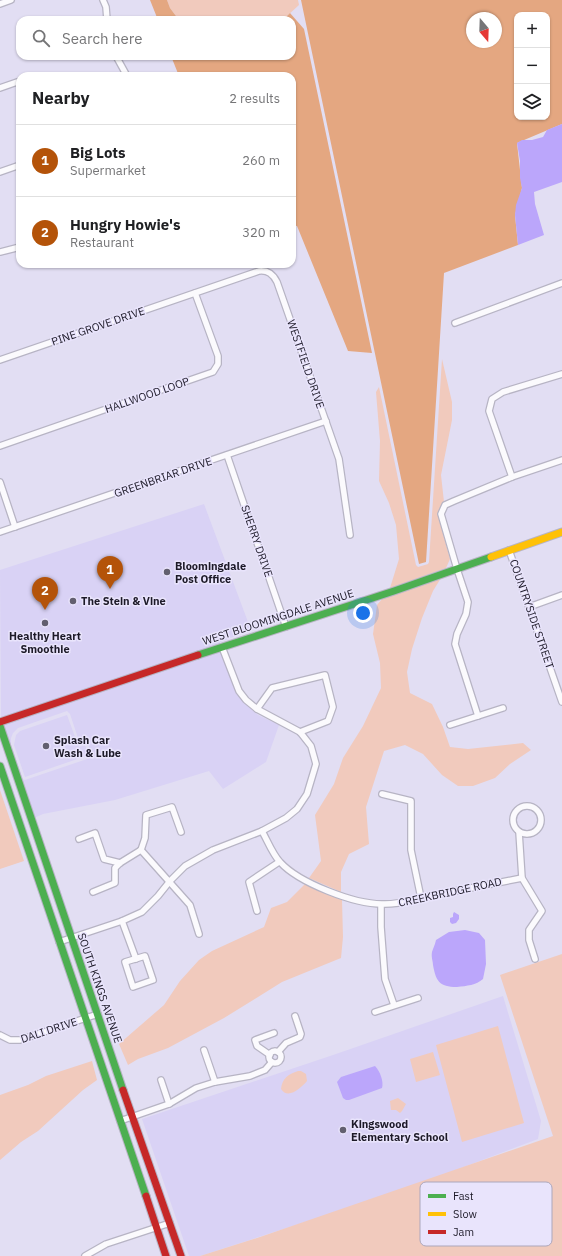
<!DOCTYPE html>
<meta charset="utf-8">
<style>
body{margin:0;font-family:"IBM Plex Sans",sans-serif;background:#f6f6f6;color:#202124}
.controls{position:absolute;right:12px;top:12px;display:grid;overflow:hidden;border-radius:8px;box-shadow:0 1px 3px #0004}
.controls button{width:36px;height:36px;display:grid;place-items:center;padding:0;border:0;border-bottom:1px solid #e0e0e0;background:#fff;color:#202124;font:20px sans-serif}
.compass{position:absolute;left:466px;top:12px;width:36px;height:36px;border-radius:50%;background:#fff;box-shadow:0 1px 3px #0004;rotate:161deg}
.you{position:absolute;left:363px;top:613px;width:14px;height:14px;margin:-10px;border:3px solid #fff;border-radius:50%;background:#1a73e8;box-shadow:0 0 0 6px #1a73e833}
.badge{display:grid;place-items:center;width:26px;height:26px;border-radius:50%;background:#b45309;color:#fff;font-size:13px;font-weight:700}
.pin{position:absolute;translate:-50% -33px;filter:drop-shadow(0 1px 2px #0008)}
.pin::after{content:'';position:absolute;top:21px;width:14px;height:12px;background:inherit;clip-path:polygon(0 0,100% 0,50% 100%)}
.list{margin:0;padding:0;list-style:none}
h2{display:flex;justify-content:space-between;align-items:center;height:52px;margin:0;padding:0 16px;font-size:17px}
h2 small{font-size:13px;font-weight:400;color:#757577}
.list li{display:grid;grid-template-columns:26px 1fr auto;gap:12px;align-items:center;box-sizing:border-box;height:72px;padding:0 16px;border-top:1px solid #e0e0e0}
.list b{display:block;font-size:15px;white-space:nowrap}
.list p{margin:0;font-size:13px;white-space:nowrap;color:#757577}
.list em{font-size:13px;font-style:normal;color:#757577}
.icon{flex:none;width:22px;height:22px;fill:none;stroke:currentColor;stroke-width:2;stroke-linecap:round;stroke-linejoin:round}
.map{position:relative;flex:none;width:562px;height:1256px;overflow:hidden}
.search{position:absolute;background:#fff;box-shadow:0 1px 3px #0004;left:16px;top:16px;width:280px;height:44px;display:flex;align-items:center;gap:10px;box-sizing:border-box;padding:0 14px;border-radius:12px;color:#757577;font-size:15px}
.panel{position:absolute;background:#fff;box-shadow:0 1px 3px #0004;left:16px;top:72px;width:280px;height:196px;border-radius:12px}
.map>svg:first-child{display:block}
.built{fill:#d9d2f5;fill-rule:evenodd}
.green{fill:#f1cabd}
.forest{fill:#e4a781;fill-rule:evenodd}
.water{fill:#bba6fb}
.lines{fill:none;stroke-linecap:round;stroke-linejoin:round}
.street-casing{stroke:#b7b4c4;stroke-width:8}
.fast-casing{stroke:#b7b4c4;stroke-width:9}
.slow-casing{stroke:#b7b4c4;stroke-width:9}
.jam-casing{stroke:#b7b4c4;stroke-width:9}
.street{stroke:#fbfafd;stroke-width:5.5}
.fast{stroke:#4caf50;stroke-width:7}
.slow{stroke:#ffc107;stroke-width:7}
.jam{stroke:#c62828;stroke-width:7}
.poi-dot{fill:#625f6f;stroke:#e9e4fc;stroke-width:1.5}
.labels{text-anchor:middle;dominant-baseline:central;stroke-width:3;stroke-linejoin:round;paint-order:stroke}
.street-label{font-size:11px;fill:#1d1a28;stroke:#e9e4fc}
.poi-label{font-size:11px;font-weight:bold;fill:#1d1a28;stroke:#e9e4fc;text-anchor:start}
.key{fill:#e9e4fc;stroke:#aca7bc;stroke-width:1}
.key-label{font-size:11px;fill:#1d1a28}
</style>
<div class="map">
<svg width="562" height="1256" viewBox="0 0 562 1256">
<rect width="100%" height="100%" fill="#e2def3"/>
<g class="built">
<polygon points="204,504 251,630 220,642 220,644 1,718 0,570"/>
<path d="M220,652L236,692L243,702L258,715L279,725L266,762L223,789L209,771L115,800L43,814L34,818L3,725ZM67,711L70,714L80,744L85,742L88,743L91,756L90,758L25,780L23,779L11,746V738L13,733L18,728Z"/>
<polygon points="67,715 78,745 79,747 85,745 89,755 25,777 14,745 16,735 20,731"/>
<polygon points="503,996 541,1121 538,1139 427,1181 330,1214 200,1256 189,1256 142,1119 336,1054"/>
</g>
<g class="green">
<polygon points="167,0 298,0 299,5 286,17 272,20 179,20 170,8"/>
<polygon points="442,359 452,402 452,420 441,475 444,502 438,512 438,515 450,559 446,568 390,588 399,559 396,525 389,503 379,481 380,441 376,392 379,387 416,565 418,567 428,564 429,562"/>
<polygon points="441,578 433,591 422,618 412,649 407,672 410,693 432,704 443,727 450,747 468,749 523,743 531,750 510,764 495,778 473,786 458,786 442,775 423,754 405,745 384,751 366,807 369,844 349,854 341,872 341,892 309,878 321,861 315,815 334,784 343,758 363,726 381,688 380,663 373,634 377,605 383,598"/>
<polygon points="0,790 24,861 0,869"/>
<polygon points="305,884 314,889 342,900 343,937 341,958 282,982 224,1018 168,1048 138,1059 128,1065 119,1044 164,1005 180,981 199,960 212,951 264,927 271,908 287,902"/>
<polygon points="562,954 562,1256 200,1256 260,1237 553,1136 500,975"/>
<polygon points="498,1026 524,1123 462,1142 436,1045"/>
<polygon points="433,1052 440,1075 416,1082 410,1059"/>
<polygon points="92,1061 97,1080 83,1090 38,1131 21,1142 0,1160 0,1095 28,1085 46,1076"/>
<path d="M298,1071H301L306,1074L307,1081C301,1088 288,1100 281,1089C282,1078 289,1074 298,1071Z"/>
<polygon points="398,1098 406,1104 402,1111 400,1113 396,1110 391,1110 390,1101"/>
</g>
<g class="forest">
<polygon points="150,0 167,0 170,8 179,20 158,20"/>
<path d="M301,0H562V124L517,143L522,188L515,215L518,245L444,273L426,562L419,564ZM517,15H547V117H517ZM472,18H496V42H472Z"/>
<polygon points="290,13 304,29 372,353 348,351 297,226 292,225 292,76 179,76 171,56 292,56 292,20 272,20 286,17"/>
</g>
<g class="water">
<polygon points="562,124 562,182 534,192 535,204 544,235 518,245 515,215 516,205 522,188 520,178 520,161 517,143 522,140 532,140 543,137 547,130"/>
<polygon points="454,912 459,915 459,919 456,923 452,924 450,922 450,918 453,917 453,914"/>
<path d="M465,930L479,933L485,940L486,964L483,979C476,985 467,986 457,987C439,987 436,981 433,965C433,961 431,957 432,952C433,948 435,945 436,940L449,932Z"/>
<path d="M375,1066C380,1071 384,1082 382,1088L349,1100H346L343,1098L337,1082L341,1077Z"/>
</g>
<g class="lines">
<defs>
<g id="street">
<polyline points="103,0 106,7 107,20"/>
<polyline points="0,4 11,0"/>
<polyline points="116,56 127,76"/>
<polyline points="0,88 20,81"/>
<polyline points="0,172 20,165"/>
<polyline points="0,252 20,247"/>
<polyline points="455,323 562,283"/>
<path d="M0,360L259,271C268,270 273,274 277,282L339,459L350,535"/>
<polyline points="0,446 213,372 218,364 218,356 195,293"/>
<polyline points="227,455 286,627"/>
<polyline points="512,477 489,411 492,399 503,392 562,374"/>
<polyline points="0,482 15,527"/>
<polyline points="0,532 326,421"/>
<polyline points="509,550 562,702"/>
<polyline points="529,607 562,595"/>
<polyline points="257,709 272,688 325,675 333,707 328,721 300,732"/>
<polyline points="478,716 455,644 457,634 466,614 468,602 457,569 441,514 445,505 454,501 512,477 562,460"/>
<polyline points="450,725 503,708"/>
<polyline points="382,794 411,801 411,850 421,898"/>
<circle cx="527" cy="820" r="14"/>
<path d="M262,831C267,840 273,855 280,862C299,883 354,904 382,904C399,905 414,899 430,896C460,890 491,884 522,878"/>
<polyline points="519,832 522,878 542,911 529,930 529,940 535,959"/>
<polyline points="79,839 95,833 104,859 120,863"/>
<polyline points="141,850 190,905 199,934"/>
<polyline points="141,850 145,838 146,815 172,807 181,832"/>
<polyline points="93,892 115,883 115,868 120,863 141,850"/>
<polyline points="381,905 381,927 385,979 394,1005"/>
<polyline points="257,911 249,882 279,862"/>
<polyline points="122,921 136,959"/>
<polyline points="59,942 122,921 142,912 158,896 170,881 185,866 213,850 262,831 286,818 297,809 307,794 316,764 311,746 300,732 257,709 246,700 239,691 222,647"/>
<polygon points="145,956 153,980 133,987 125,962"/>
<polyline points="375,1012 418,998"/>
<polyline points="0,1035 10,1040 20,1040 98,1014"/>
<polyline points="204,1050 215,1082"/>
<circle cx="275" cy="1057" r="6"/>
<polyline points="278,1052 286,1043 300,1037 301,1034 295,1016"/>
<polyline points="270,1055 257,1046 255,1040 274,1033"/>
<polyline points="161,1080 169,1104"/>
<polyline points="120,1121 169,1104 196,1088 215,1082 250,1076 265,1070 272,1062"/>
<polyline points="85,1256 106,1244 170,1223"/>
</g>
<g id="fast">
<polyline points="198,655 394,591 491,557"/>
<polyline points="0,726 123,1090"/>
<polyline points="0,766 146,1196"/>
</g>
<polyline id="slow" points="491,557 562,532"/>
<g id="jam">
<polyline points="0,722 198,655"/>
<polyline points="123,1090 181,1256"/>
<polyline points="146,1196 166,1256"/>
</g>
</defs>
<use href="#street" class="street-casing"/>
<use href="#fast" class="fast-casing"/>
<use href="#slow" class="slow-casing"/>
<use href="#jam" class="jam-casing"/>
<use href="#street" class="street"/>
<use href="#fast" class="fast"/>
<use href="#slow" class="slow"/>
<use href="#jam" class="jam"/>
</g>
<g class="poi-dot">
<circle cx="167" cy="572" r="4"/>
<circle cx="73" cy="601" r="4"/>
<circle cx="45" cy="623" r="4"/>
<circle cx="46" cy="746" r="4"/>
<circle cx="343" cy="1130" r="4"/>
</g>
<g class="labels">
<g class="street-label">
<text transform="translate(98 326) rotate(-19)">PINE GROVE DRIVE</text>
<text transform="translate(306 364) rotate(71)">WESTFIELD DRIVE</text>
<text transform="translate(147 395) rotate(-19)">HALLWOOD LOOP</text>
<text transform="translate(163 477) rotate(-19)">GREENBRIAR DRIVE</text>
<text transform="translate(257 541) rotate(71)">SHERRY DRIVE</text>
<text transform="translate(532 614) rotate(71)">COUNTRYSIDE STREET</text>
<text transform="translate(278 617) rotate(-18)">WEST BLOOMINGDALE AVENUE</text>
<text transform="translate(450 892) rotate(-12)">CREEKBRIDGE ROAD</text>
<text transform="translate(100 988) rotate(71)">SOUTH KINGS AVENUE</text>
<text transform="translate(49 1030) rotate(-18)">DALI DRIVE</text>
</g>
<g class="poi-label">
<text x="175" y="566">Bloomingdale<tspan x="175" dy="13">Post Office</tspan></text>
<text x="81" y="601">The Stein &amp; Vine</text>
<text x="45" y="636" text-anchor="middle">Healthy Heart<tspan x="45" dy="13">Smoothie</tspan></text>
<text x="54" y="740">Splash Car<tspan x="54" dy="13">Wash &amp; Lube</tspan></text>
<text x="351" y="1124">Kingswood<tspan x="351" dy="13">Elementary School</tspan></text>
</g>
</g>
<rect x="420" y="1182" width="132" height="64" rx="6" class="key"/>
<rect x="428" y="1194" width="18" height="4" fill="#4caf50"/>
<rect x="428" y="1212" width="18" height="4" fill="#ffc107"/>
<rect x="428" y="1230" width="18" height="4" fill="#c62828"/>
<g class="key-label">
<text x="453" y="1200">Fast</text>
<text x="453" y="1218">Slow</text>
<text x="453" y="1236">Jam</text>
</g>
</svg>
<div class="controls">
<button>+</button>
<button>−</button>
<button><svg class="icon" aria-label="layers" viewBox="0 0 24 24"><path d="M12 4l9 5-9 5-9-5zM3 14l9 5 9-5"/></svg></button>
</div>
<svg class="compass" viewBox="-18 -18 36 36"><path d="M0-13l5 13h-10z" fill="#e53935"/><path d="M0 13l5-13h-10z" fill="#757577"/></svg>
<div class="you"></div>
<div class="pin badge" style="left:110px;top:589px">1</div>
<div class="pin badge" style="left:45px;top:610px">2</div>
<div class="search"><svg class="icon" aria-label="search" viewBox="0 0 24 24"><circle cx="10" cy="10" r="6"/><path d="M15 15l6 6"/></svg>Search here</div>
<section class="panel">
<h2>Nearby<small>2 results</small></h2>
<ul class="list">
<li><span class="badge">1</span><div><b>Big Lots</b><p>Supermarket</p></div><em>260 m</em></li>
<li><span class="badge">2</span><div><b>Hungry Howie's</b><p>Restaurant</p></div><em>320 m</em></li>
</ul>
</section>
</div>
